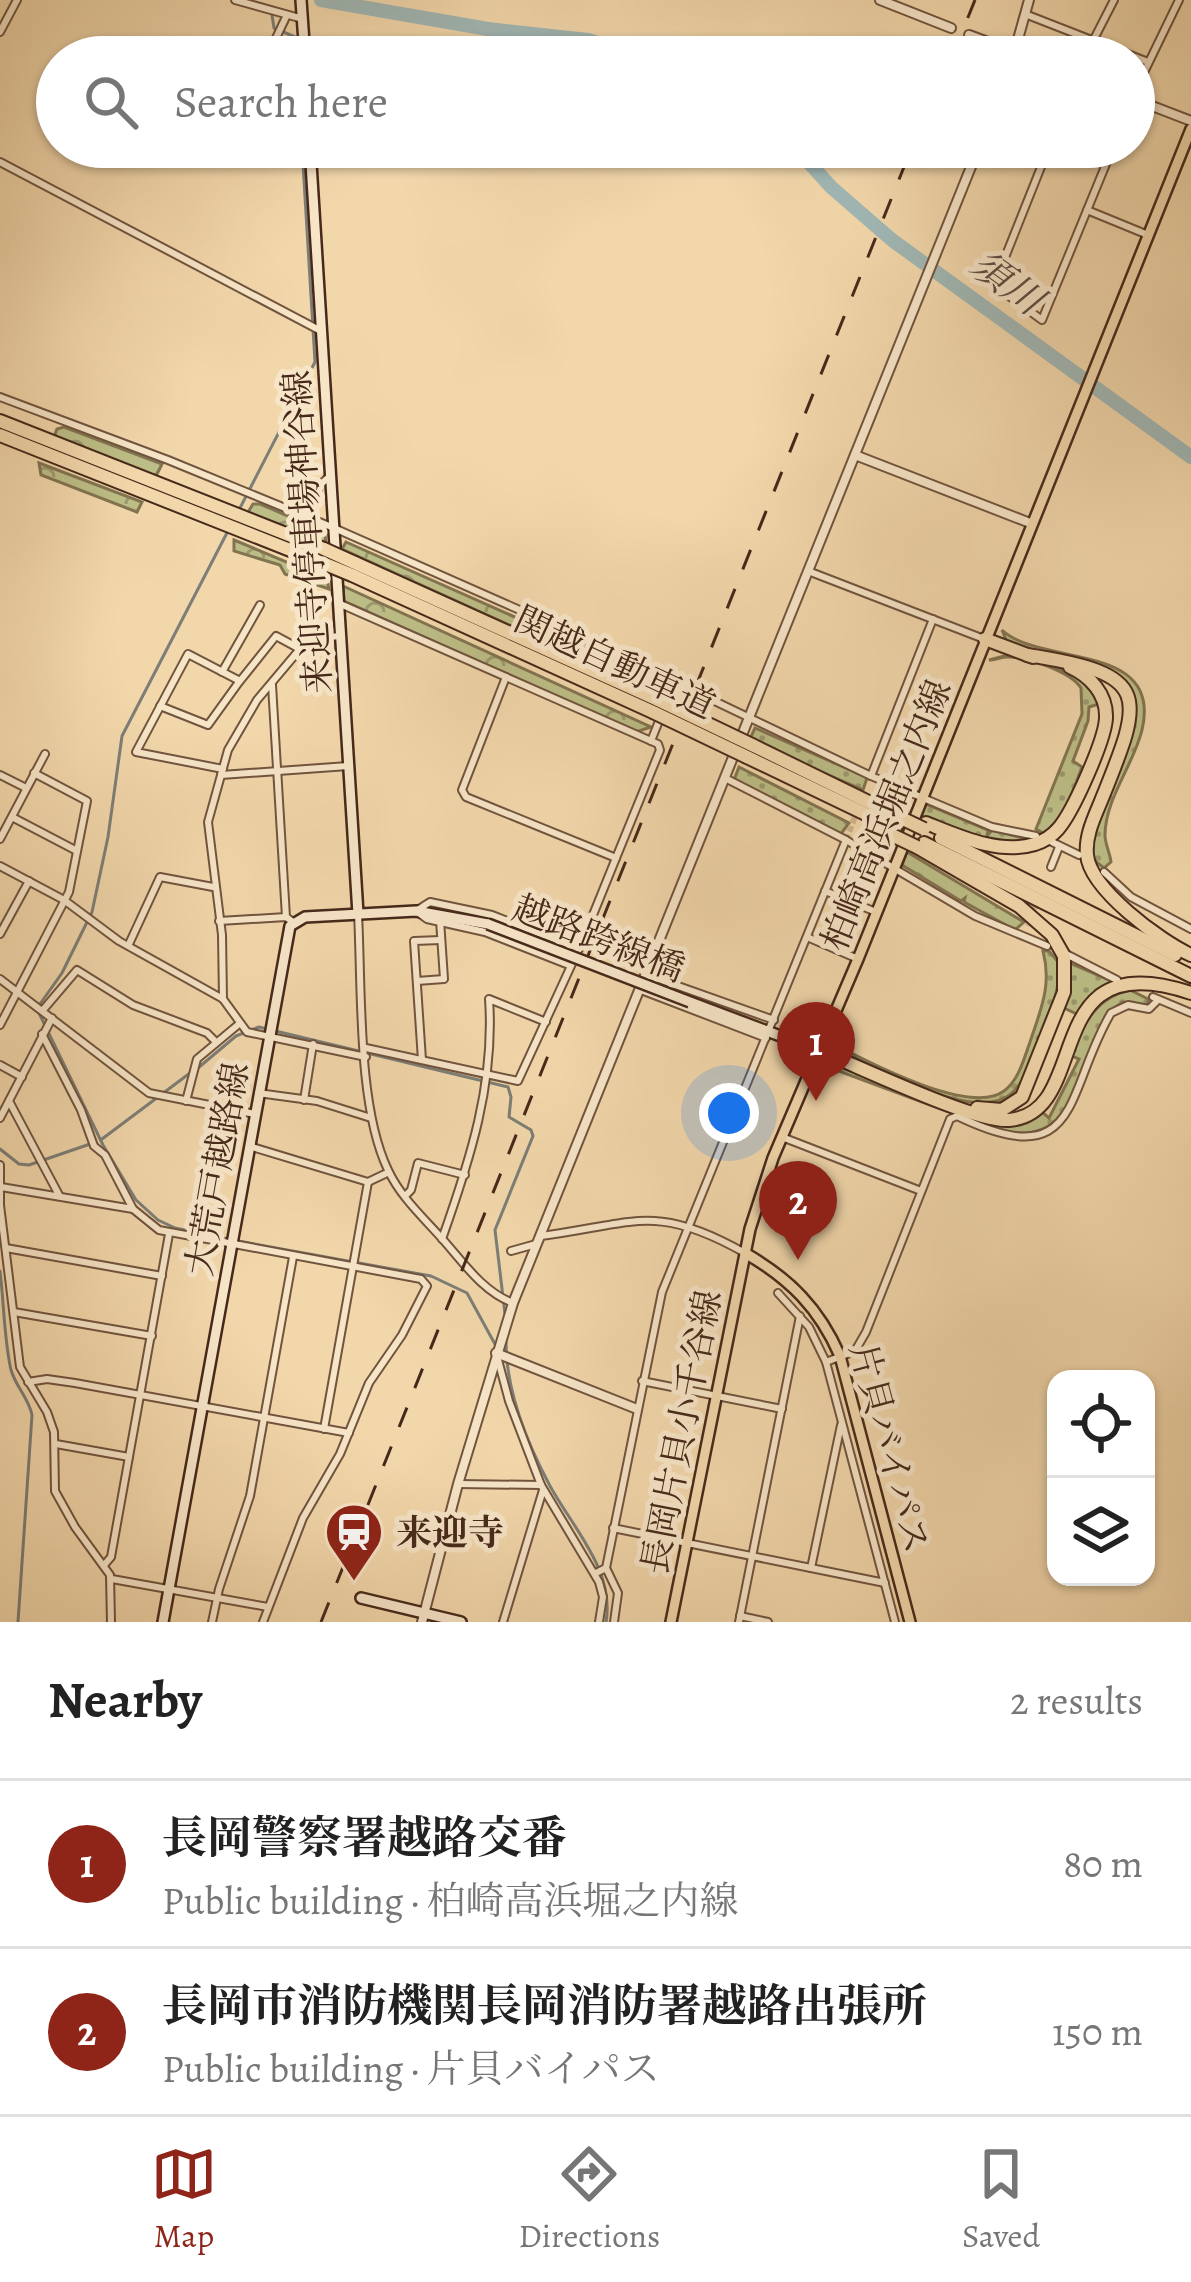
<!DOCTYPE html>
<meta charset="utf-8">
<style>
body{margin:0;font-family:Alegreya,"Noto Serif JP",serif;background:#f2f2f2;color:#222}
.controls{position:absolute;right:36px;bottom:36px;display:grid;overflow:hidden;border-radius:24px;box-shadow:0 3px 9px #0004}
.controls button{width:108px;height:108px;display:grid;place-items:center;padding:0;border:0;border-bottom:3px solid #e0e0e0;background:#fff;color:#222;font:60px sans-serif}
.you{position:absolute;left:729px;top:1113px;width:42px;height:42px;margin:-30px;border:9px solid #fff;border-radius:50%;background:#1a73e8;box-shadow:0 0 0 18px #1a73e833}
.badge{display:grid;place-items:center;width:78px;height:78px;border-radius:50%;background:#8f2418;color:#fff;font-size:39px;font-weight:700}
.pin{position:absolute;translate:-50% -99px;filter:drop-shadow(0 3px 6px #0008)}
.pin::after{content:'';position:absolute;top:63px;width:42px;height:36px;background:inherit;clip-path:polygon(0 0,100% 0,50% 100%)}
.list{margin:0;padding:0;list-style:none}
h2{display:flex;justify-content:space-between;align-items:center;height:156px;margin:0;padding:0 48px;font-size:51px}
h2 small{font-size:39px;font-weight:400;color:#767676}
.list li{display:grid;grid-template-columns:78px 1fr auto;gap:36px;align-items:center;box-sizing:border-box;height:168px;padding:0 48px;border-top:3px solid #e0e0e0}
.list b{display:block;font-size:45px;white-space:nowrap}
.list p{margin:0;font-size:39px;white-space:nowrap;color:#767676}
.list em{font-size:39px;font-style:normal;color:#767676}
.icon{flex:none;width:66px;height:66px;fill:none;stroke:currentColor;stroke-width:2;stroke-linecap:round;stroke-linejoin:round}
.map{position:relative;flex:none;width:1191px;height:1622px;overflow:hidden}
.search{position:absolute;background:#fff;box-shadow:0 3px 9px #0004;left:36px;right:36px;top:36px;height:132px;display:flex;align-items:center;gap:30px;box-sizing:border-box;padding:0 42px;border-radius:66px;color:#767676;font-size:45px}
.sheet{height:492px;background:#fff}
nav{display:flex;justify-content:space-around;align-items:center;box-sizing:border-box;height:168px;border-top:3px solid #e0e0e0;background:#fff;font-size:33px;color:#767676}
nav a{display:grid;justify-items:center;gap:6px}
nav .on{color:#8f2418}
.map>svg:first-child{display:block}
.grass{fill:url(#grass-dots);stroke:#827450;stroke-width:3}
.forest{fill:url(#forest-crowns);stroke:#827450;stroke-width:3}
.lines{fill:none;stroke-linecap:round;stroke-linejoin:round}
.stream{stroke:#7c7e77;stroke-width:3}
.river{stroke:#a0b7b5;stroke-width:14}
.minor-tunnel{stroke:#d0b48e;stroke-width:6;stroke-dasharray:6 3;stroke-linecap:butt}
.minor-casing{stroke:#71543e;stroke-width:10}
.tertiary-casing{stroke:#71543e;stroke-width:12}
.secondary-casing{stroke:#46291a;stroke-width:14}
.primary-casing{stroke:#46291a;stroke-width:14}
.motorway-casing{stroke:#46291a;stroke-width:16}
.minor{stroke:#f7e5c8;stroke-width:6}
.tertiary{stroke:#f7e5c8;stroke-width:8}
.secondary{stroke:#f7e5c8;stroke-width:9}
.primary{stroke:#f2d7ab;stroke-width:9}
.motorway{stroke:#f2d7ab;stroke-width:12}
.rail{stroke:#46291a;stroke-width:3;stroke-dasharray:21 21;stroke-linecap:butt}
.secondary-bridge-casing{stroke:#46291a;stroke-width:14;stroke-linecap:butt}
.motorway-bridge-casing{stroke:#46291a;stroke-width:16;stroke-linecap:butt}
.secondary-bridge{stroke:#f7e5c8;stroke-width:9}
.motorway-bridge{stroke:#f2d7ab;stroke-width:12}
.labels{text-anchor:middle;dominant-baseline:central;stroke-width:10;stroke-linejoin:round;paint-order:stroke}
.street-label{font-size:36px;fill:#46291a;stroke:#f7e5c8}
.poi-label{font-size:36px;font-weight:bold;fill:#46291a;stroke:#f7e5c8;text-anchor:start}
.water-label{font-size:39px;font-style:italic;fill:#5c4c41;stroke:#f7e5c8}
</style>
<div class="map">
<svg width="1191" height="1622" viewBox="0 0 1191 1622">
<defs>
<pattern id="grass-dots" width="8" height="8" patternUnits="userSpaceOnUse" patternTransform="scale(3)"><rect width="8" height="8" fill="#bdbe87"/><path d="M2 2h.1M6 6h.1" fill="none" stroke="#9b9a6e" stroke-width="1.8" stroke-linecap="round"/></pattern>
<pattern id="forest-crowns" width="20" height="18" patternUnits="userSpaceOnUse" patternTransform="scale(3)"><rect width="20" height="18" fill="#bdbe87"/><path d="M2 6a3 3 0 1 1 6 0M12 15a3 3 0 1 1 6 0" fill="none" stroke="#9b9a6e"/></pattern>
</defs>
<rect width="100%" height="100%" fill="#f2d7ab"/>
<filter id="stains"><feTurbulence type="fractalNoise" baseFrequency=".00167" numOctaves="4"/><feColorMatrix values="0 0 0 0 .2 0 0 0 0 .09 0 0 0 0 .02 0 0 0 .5 -.17"/></filter>
<radialGradient id="worn" r=".72"><stop offset=".6" stop-color="#630" stop-opacity="0"/><stop offset="1" stop-color="#630" stop-opacity=".3"/></radialGradient>
<g class="grass">
<path d="M1002,630C1041,667 1163,641 1142,730C1134,764 1105,799 1105,835C1105,844 1110,853 1111,862L1104,868L1091,858L1093,836L1135,722L1121,681L1007,642Z"/>
<path d="M1008,655C1043,664 1083,668 1099,704L1089,707L1088,721L1073,761L1082,767C1073,790 1065,820 1043,833L1036,829L1082,714L1081,688C1071,672 1026,656 1007,657C1001,657 995,660 989,660Z"/>
<polygon points="755,728 864,776 867,778 863,790 749,741"/>
<polygon points="739,767 849,823 840,835 734,780"/>
<path d="M926,804L988,830L987,836L992,830L1031,840C995,851 954,830 921,816Z"/>
<path d="M1043,951H1049L1059,963C1060,994 1049,1016 1038,1044C1031,1061 1025,1082 1011,1094C976,1123 889,1072 852,1057L839,1047C870,1063 971,1116 1004,1091C1019,1080 1024,1058 1030,1042C1041,1009 1052,985 1043,951Z"/>
<polygon points="1070,963 1114,982 1096,990 1079,1015 1062,1007 1070,987"/>
<path d="M1130,990L1148,999V1005L1123,1002L1108,1012C1077,1065 1079,1156 992,1128L833,1069L840,1066L985,1122L1015,1124L1041,1111L1049,1118L1079,1059L1069,1055C1084,1025 1094,998 1130,990Z"/>
</g>
<g class="forest">
<polygon points="64,427 162,464 156,476 54,437 57,429"/>
<polygon points="39,463 142,502 137,512 41,475"/>
<polygon points="253,504 260,504 325,532 326,547 247,514"/>
<polygon points="234,540 327,579 329,589 285,574 280,565 234,551"/>
<polygon points="346,542 661,682 663,695 342,549"/>
<polygon points="343,586 651,727 636,732 344,601"/>
<polygon points="907,852 1024,922 1015,930 964,902 965,898 961,901 902,865"/>
</g>
<g class="lines">
<g class="stream">
<polyline points="272,15 274,28 295,37 297,57"/>
<polyline points="239,510 315,362 302,147"/>
<polyline points="40,1004 62,973 92,912 108,837 122,736 229,529"/>
<polyline points="39,1013 103,1145 136,1200 158,1220 175,1228 228,1239"/>
<polyline points="198,1068 236,1036 259,1027 508,1087 511,1097 509,1117 531,1130 533,1136 495,1230 505,1314"/>
<polyline points="102,1139 190,1073"/>
<polyline points="0,1149 19,1164 29,1165 93,1143"/>
<polyline points="238,1241 431,1276 467,1293 496,1346"/>
<path d="M0,1271C4,1303 4,1339 11,1370C16,1387 29,1399 32,1415L18,1622"/>
<path d="M506,1342C506,1390 527,1443 550,1486C573,1528 615,1571 606,1622"/>
</g>
<g class="river">
<polyline points="321,0 488,29 588,40 647,57"/>
<polyline points="795,147 831,187 892,240 1191,457"/>
</g>
<g class="minor-tunnel">
<polyline points="846,840 858,809"/>
<polyline points="1028,926 1038,898"/>
</g>
<defs>
<g id="minor">
<polyline points="235,0 303,19"/>
<polyline points="1025,14 1148,62"/>
<polyline points="0,32 17,0"/>
<polyline points="1094,39 1114,0"/>
<polyline points="267,57 286,17"/>
<polyline points="1134,93 1179,0"/>
<polyline points="1049,147 994,285 1042,320 1113,147"/>
<polyline points="0,162 321,331"/>
<polyline points="1087,210 1148,235"/>
<polyline points="0,397 168,460 334,528 583,638 871,776 992,827 1036,836"/>
<polyline points="305,516 320,485 330,476"/>
<polyline points="808,571 984,639"/>
<polyline points="338,603 658,744 660,750 616,858"/>
<polyline points="222,672 260,605"/>
<polyline points="272,685 286,917"/>
<polyline points="160,706 208,725 239,682"/>
<polyline points="651,741 661,716"/>
<polyline points="223,769 136,752 188,654 240,681 276,636 300,649"/>
<polyline points="0,775 26,788"/>
<polyline points="221,775 348,766"/>
<polyline points="871,776 933,619"/>
<polyline points="725,778 846,840 975,916 1047,946"/>
<polyline points="12,817 77,851"/>
<polyline points="0,839 45,754"/>
<polyline points="1052,842 1079,855"/>
<polyline points="0,866 64,900 119,941 223,999 247,1032 366,1057"/>
<polyline points="1051,867 1059,847"/>
<polyline points="1104,872 1131,897 1191,929"/>
<polyline points="825,891 876,912"/>
<path d="M358,914C362,987 357,1106 388,1170C401,1198 425,1219 445,1242C465,1265 484,1292 513,1303"/>
<polyline points="219,921 286,917 293,922"/>
<polyline points="0,934 29,881"/>
<polyline points="807,937 858,959"/>
<polyline points="129,944 160,877 213,887"/>
<polyline points="1068,955 1117,980"/>
<polyline points="569,965 485,932 427,919 416,911 430,902 492,915 579,949"/>
<polyline points="647,975 774,1020"/>
<polyline points="0,979 149,1093 255,1114"/>
<polyline points="417,981 444,979 440,920"/>
<polyline points="641,990 766,1038"/>
<polyline points="1153,997 1191,1013"/>
<polyline points="223,999 222,935 208,822 228,750 257,700 300,649 318,638 340,636"/>
<polyline points="43,1010 77,970 133,1005 207,1033 216,1042"/>
<polyline points="0,1025 69,892 87,801 34,773"/>
<polyline points="42,1034 81,1110 94,1146 105,1155 133,1209 159,1230 421,1279 427,1286 402,1335 369,1383 340,1454 303,1518 263,1622"/>
<polyline points="366,1048 518,1081 582,942 616,858 466,797 462,790 506,677"/>
<polyline points="422,1060 414,941 441,940"/>
<polyline points="0,1065 22,1077"/>
<polyline points="258,1093 317,1101 371,1118"/>
<polyline points="304,1100 313,1044"/>
<polyline points="9,1101 59,1195"/>
<polyline points="186,1101 197,1059 239,1024"/>
<polyline points="0,1118 52,1018"/>
<polyline points="782,1137 921,1191"/>
<polyline points="249,1146 368,1182 387,1173"/>
<polyline points="0,1165 0,1205 20,1367 47,1412 54,1432 55,1491 75,1527 110,1575 111,1622"/>
<polyline points="1,1187 133,1209"/>
<polyline points="405,1196 411,1190 418,1163 465,1175"/>
<path d="M541,1236C634,1224 655,1202 745,1253"/>
<path d="M442,1239C470,1160 495,1083 489,999L546,1022"/>
<polyline points="6,1248 162,1276"/>
<polyline points="511,1251 536,1244"/>
<polyline points="778,1293 809,1327 826,1362 895,1622"/>
<polyline points="14,1312 152,1336"/>
<polyline points="497,1356 509,1401 541,1485 599,1582 603,1597 599,1622"/>
<path d="M826,1362L855,1351L866,1332L950,1119L957,1116C1082,1176 1064,1093 1111,1013L1128,1005L1149,1009L1158,1000"/>
<polyline points="642,1381 782,1409"/>
<polyline points="28,1382 47,1379 75,1383 349,1433"/>
<polyline points="324,1429 368,1182"/>
<polyline points="56,1444 129,1457"/>
<polyline points="458,1484 541,1485"/>
<polyline points="613,1528 885,1583"/>
<polyline points="105,1564 111,1557 169,1234"/>
<polyline points="606,1568 618,1593 614,1622"/>
<polyline points="811,1568 841,1425"/>
<polyline points="596,1573 606,1568 662,1292 846,840"/>
<polyline points="112,1579 268,1607"/>
<polyline points="740,1616 768,1622"/>
<polyline points="212,1622 219,1589 250,1496 293,1257"/>
<polyline points="503,1622 543,1490"/>
<polyline points="739,1622 800,1316"/>
</g>
<g id="tertiary">
<polyline points="880,0 951,28"/>
<polyline points="969,35 1007,49"/>
<polyline points="1022,55 1027,57"/>
<polyline points="1013,57 1029,0"/>
<polyline points="1134,99 1191,121"/>
<polyline points="855,455 1030,523"/>
<polyline points="496,1353 637,1409"/>
<polyline points="422,1622 458,1484 513,1303 979,147"/>
</g>
<g id="secondary">
<polyline points="301,0 305,57"/>
<polyline points="310,147 358,914"/>
<polyline points="690,1002 820,1051"/>
<polyline points="361,1598 461,1622"/>
<polyline points="163,1622 290,926 305,917 416,911 488,924"/>
</g>
<g id="primary">
<path d="M745,1253C790,1279 819,1308 840,1356L910,1622"/>
<polyline points="671,1622 750,1229 773,1158 858,959 1191,129"/>
</g>
<g id="motorway">
<polyline points="0,421 324,549"/>
<polyline points="0,435 323,563"/>
<polyline points="355,563 658,700"/>
<polyline points="352,575 653,712"/>
<polyline points="985,639 1033,657"/>
<path d="M1027,655C1153,674 1144,695 1101,801C1094,818 1085,836 1087,855C1090,889 1160,941 1191,955"/>
<polyline points="752,745 899,817"/>
<polyline points="747,757 895,828"/>
<path d="M926,823C959,836 999,855 1035,844C1044,841 1052,836 1058,829C1073,812 1105,740 1106,718C1107,694 1090,676 1070,667"/>
<polyline points="941,838 1175,955"/>
<polyline points="924,843 1191,976"/>
<polyline points="917,847 1019,906 1052,935 1064,956 1064,992 1022,1097 1002,1110 977,1108"/>
<path d="M820,1051C858,1066 976,1123 1009,1120C1095,1113 1035,941 1191,993"/>
</g>
</defs>
<use href="#minor" class="minor-casing"/>
<use href="#tertiary" class="tertiary-casing"/>
<use href="#secondary" class="secondary-casing"/>
<use href="#primary" class="primary-casing"/>
<use href="#motorway" class="motorway-casing"/>
<use href="#minor" class="minor"/>
<use href="#tertiary" class="tertiary"/>
<use href="#secondary" class="secondary"/>
<use href="#primary" class="primary"/>
<use href="#motorway" class="motorway"/>
<g class="rail">
<polyline points="952,57 975,0"/>
<polyline points="321,1622 912,147"/>
</g>
<defs>
<polyline id="secondary-bridge" points="488,924 690,1002"/>
<g id="motorway-bridge">
<polyline points="324,549 355,563"/>
<polyline points="323,563 352,575"/>
<polyline points="658,700 752,745"/>
<polyline points="653,712 747,757"/>
<polyline points="899,817 924,829"/>
<polyline points="892,835 917,847"/>
</g>
</defs>
<use href="#secondary-bridge" class="secondary-bridge-casing"/>
<use href="#motorway-bridge" class="motorway-bridge-casing"/>
<use href="#secondary-bridge" class="secondary-bridge"/>
<use href="#motorway-bridge" class="motorway-bridge"/>
</g>
<defs>
<symbol id="station-pin" viewBox="-11 -11 22 30"><path d="M0 17L-7.5 6A9.5 9.5 0 1 1 7.5 6Z" fill="#8f2418" stroke="#f7e5c8"/><path d="M-3-6H3Q5-6 5-4V2Q5 4 3 4L4.5 6H3L1.5 4h-3L-3 6H-4.5L-3 4Q-5 4-5 2V-4Q-5-6-3-6ZM-3.5-4v3h7v-3ZM-3.5 1v1.5H-2V1ZM2 1v1.5H3.5V1Z" fill="#fff"/></symbol>
</defs>
<g fill-rule="evenodd">
<use href="#station-pin" x="321" y="1499" width="66" height="90"/>
</g>
<g class="labels">
<g class="street-label">
<text transform="translate(307 532) rotate(-94)">来迎寺停車場神谷線</text>
<text transform="translate(615 662) rotate(25)">関越自動車道</text>
<text transform="translate(886 815) rotate(-68)">柏崎高浜堀之内線</text>
<text transform="translate(599 938) rotate(21)">越路跨線橋</text>
<text transform="translate(217 1169) rotate(-80)">大荒戸越路線</text>
<text transform="translate(681 1432) rotate(-79)">長岡片貝小千谷線</text>
<text transform="translate(890 1448) rotate(75)">片貝バイパス</text>
</g>
<g class="poi-label">
<text x="396" y="1532">来迎寺</text>
</g>
<g class="water-label">
<text transform="translate(1007 282) rotate(36)">須川</text>
</g>
</g>
<rect width="100%" height="100%" filter="url(#stains)"/>
<rect width="100%" height="100%" fill="url(#worn)"/>
</svg>
<div class="controls">
<button><svg class="icon" aria-label="locate" viewBox="0 0 24 24"><circle cx="12" cy="12" r="6"/><path d="M12 2v4M12 18v4M2 12h4M18 12h4"/></svg></button>
<button><svg class="icon" aria-label="layers" viewBox="0 0 24 24"><path d="M12 4l9 5-9 5-9-5zM3 14l9 5 9-5"/></svg></button>
</div>
<div class="you"></div>
<div class="pin badge" style="left:816px;top:1101px">1</div>
<div class="pin badge" style="left:798px;top:1260px">2</div>
<div class="search"><svg class="icon" aria-label="search" viewBox="0 0 24 24"><circle cx="10" cy="10" r="6"/><path d="M15 15l6 6"/></svg>Search here</div>
</div>
<section class="sheet">
<h2>Nearby<small>2 results</small></h2>
<ul class="list">
<li><span class="badge">1</span><div><b>長岡警察署越路交番</b><p>Public building · 柏崎高浜堀之内線</p></div><em>80 m</em></li>
<li><span class="badge">2</span><div><b>長岡市消防機関長岡消防署越路出張所</b><p>Public building · 片貝バイパス</p></div><em>150 m</em></li>
</ul>
</section>
<nav>
<a class="on"><svg class="icon" aria-label="map" viewBox="0 0 24 24"><path d="M3 6l6-2 6 2 6-2v14l-6 2-6-2-6 2zM9 4v14M15 6v14"/></svg>Map</a>
<a><svg class="icon" aria-label="directions" viewBox="0 0 24 24"><path d="M12 3l9 9-9 9-9-9zM9 14v-3h6M13 9l2 2-2 2"/></svg>Directions</a>
<a><svg class="icon" aria-label="saved" viewBox="0 0 24 24"><path d="M7 4h10v16l-5-4-5 4z"/></svg>Saved</a>
</nav>
